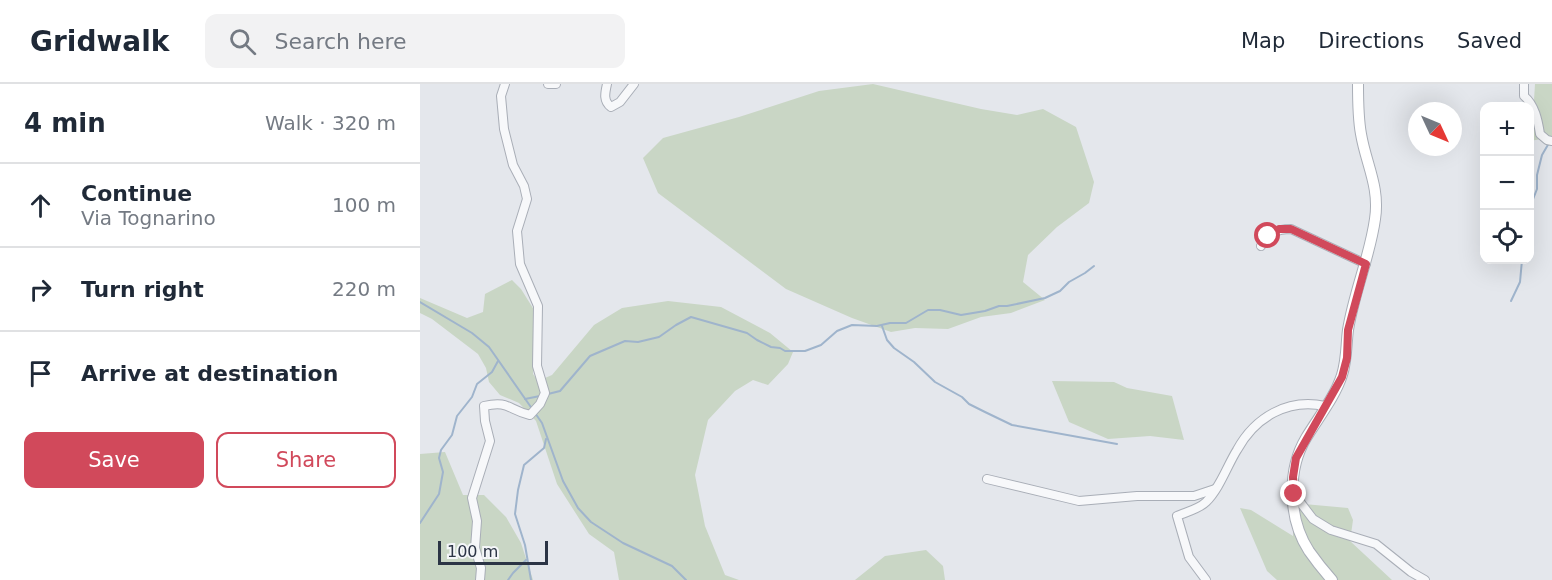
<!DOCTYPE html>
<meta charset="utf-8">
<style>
body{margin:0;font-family:"DejaVu Sans",sans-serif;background:#f2f2f3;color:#1f2937}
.controls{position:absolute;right:18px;top:18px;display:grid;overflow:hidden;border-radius:12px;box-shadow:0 6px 24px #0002}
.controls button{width:54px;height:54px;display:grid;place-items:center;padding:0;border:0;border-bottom:2px solid #e0e1e3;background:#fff;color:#1f2937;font:30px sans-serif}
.compass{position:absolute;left:988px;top:18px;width:54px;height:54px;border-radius:50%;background:#fff;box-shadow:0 6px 24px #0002;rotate:134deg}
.scale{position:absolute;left:18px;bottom:15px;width:110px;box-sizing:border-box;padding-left:6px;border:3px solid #2b3445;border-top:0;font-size:16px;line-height:21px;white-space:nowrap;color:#2b3445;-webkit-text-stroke:4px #f4f6f9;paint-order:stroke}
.stop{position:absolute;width:18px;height:18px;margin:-14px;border:4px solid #d1495b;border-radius:50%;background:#fff}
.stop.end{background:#d1495b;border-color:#fff;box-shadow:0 2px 6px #0008}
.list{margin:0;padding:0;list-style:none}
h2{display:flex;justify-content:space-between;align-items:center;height:78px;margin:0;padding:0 24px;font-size:26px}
h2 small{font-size:20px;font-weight:400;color:#747a83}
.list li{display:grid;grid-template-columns:39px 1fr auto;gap:18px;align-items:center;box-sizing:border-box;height:84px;padding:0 24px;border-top:2px solid #e0e1e3}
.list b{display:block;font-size:22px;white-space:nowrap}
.list p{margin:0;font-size:20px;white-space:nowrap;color:#747a83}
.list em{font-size:20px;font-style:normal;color:#747a83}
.actions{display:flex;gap:12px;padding:18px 24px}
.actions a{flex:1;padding:14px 0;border:2px solid #d1495b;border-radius:12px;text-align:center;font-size:21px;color:#d1495b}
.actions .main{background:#d1495b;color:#fff}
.icon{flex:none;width:33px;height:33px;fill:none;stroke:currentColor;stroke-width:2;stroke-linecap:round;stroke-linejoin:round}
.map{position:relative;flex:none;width:1132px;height:496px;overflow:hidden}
header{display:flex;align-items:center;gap:36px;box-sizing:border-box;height:84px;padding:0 30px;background:#fff;border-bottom:2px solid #e0e1e3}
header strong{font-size:28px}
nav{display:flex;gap:33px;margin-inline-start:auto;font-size:21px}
.search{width:420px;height:54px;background:#f2f2f3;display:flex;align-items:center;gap:15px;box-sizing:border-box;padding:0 21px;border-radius:12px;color:#747a83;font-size:22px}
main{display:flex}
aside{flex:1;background:#fff}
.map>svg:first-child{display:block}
.green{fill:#c9d6c5}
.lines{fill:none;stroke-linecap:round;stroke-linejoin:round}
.stream{stroke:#9fb4cc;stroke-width:2}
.street-casing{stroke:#a9aeb7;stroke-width:10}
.secondary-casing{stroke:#a9aeb7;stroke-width:12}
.street{stroke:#f7f8fa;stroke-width:8}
.secondary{stroke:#fff;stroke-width:10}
.route{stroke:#d1495b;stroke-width:8}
</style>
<header>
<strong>Gridwalk</strong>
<div class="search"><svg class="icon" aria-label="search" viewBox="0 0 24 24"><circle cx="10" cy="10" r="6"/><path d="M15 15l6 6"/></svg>Search here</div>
<nav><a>Map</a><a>Directions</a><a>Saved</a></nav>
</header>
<main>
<aside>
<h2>4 min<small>Walk · 320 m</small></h2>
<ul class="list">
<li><svg class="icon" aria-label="ahead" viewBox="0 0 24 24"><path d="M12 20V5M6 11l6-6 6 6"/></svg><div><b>Continue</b><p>Via Tognarino</p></div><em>100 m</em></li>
<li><svg class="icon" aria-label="right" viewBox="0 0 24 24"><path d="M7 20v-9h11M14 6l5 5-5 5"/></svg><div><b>Turn right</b></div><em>220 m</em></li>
<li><svg class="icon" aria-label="arrive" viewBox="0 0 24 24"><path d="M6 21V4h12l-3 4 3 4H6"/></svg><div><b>Arrive at destination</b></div></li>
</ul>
<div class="actions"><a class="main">Save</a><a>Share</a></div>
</aside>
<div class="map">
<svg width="1132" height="496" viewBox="0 0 1132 496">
<rect width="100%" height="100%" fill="#e4e7ec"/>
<g class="green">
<polygon points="453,0 561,25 597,31 623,25 656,43 674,98 669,119 637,143 608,171 603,198 625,216 591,229 561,233 528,245 495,244 471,248 432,234 366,205 238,109 223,74 243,54 319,33 399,7"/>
<polygon points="1115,0 1132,0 1132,53 1110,57 1110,22 1102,22 1114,16"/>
<polygon points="92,196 101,205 116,229 113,290 118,297 132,291 174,241 202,224 248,217 301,223 350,249 373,268 368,280 348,301 333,296 315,307 288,336 275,391 285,442 305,491 319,496 199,496 194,468 169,450 137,400 116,337 99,319 80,311 69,298 66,284 58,270 12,235 0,229 0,214 47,234 63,228 65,210"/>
<polygon points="632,297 694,298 707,304 752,312 764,356 730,352 688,355 649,338"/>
<polygon points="25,368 43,411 64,411 86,433 101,459 113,496 0,496 0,370"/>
<polygon points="873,419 928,424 933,436 930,457 972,496 857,496 847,487 820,424 831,426 873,452"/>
<polygon points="506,466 523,482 525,496 435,496 465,472"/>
</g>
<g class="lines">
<g class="stream">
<polyline points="1110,123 1117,105 1117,91 1122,71 1129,59"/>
<polyline points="1091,217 1100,198 1102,176"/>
<polyline points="0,218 52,249 69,263 122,339 143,397 158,424 171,438 203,459 252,482 266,496"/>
<polyline points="462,242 467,256 474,264 494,278 515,298 542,313 549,320 565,328 592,341 697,360"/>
<polyline points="128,310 140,307 170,272 205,257 218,258 239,253 256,241 271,233 327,249 337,256 351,263 360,264 365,267 385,267 401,261 417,247 432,241 457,242 470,239 486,239 508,226 520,226 541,231 565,227 579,222 587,222 625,214 640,207 649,198 665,189 674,182"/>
<polyline points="105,315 120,312"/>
<polyline points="0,439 19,410 23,388 19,374 21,366 32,351 37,332 52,313 57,300 72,288 78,277"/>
<polyline points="88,496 93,489 106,476"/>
<polyline points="111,496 105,461 95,430 98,406 104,381 124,364 126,355"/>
</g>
<defs>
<g id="street">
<polyline points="128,0 136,0"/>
<path d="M187,0C185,9 183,17 191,23L200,18L214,0"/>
<path d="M1104,0V12C1115,21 1118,37 1120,50L1127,56L1132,57"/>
<path d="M841,162C849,150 855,145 871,145L946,180"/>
<polyline points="567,395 659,417 717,412 774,412 795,405"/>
<polyline points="874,410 893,435 911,446 956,460 991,488 1005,496"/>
<path d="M60,496L61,484L55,464L57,437L52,414L70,357L65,337L64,322C89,316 88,326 110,331L120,320L125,309L117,282L118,222L100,180L97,147L107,115L104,102L93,81L84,45L81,12L85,0"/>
<path d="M786,496L769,473L757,432C766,428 779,425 786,418C800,404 807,382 817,366C835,333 868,314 905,322"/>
</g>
<path id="secondary" d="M912,496C904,487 896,477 889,467C868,435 867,386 886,354C898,334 915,313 922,291C927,275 926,261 928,246C934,208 950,172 955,135C960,103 946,80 941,50C938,34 938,16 938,0"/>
</defs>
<use href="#street" class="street-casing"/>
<use href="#secondary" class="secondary-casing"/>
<use href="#street" class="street"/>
<use href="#secondary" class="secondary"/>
</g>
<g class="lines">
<polyline class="route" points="848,152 859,145 871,145 946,180 928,246 927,274 922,293 876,374 873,393 874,410"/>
</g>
</svg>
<div class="controls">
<button>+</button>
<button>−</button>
<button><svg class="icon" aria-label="locate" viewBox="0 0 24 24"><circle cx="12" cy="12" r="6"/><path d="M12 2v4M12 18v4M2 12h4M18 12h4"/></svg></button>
</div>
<svg class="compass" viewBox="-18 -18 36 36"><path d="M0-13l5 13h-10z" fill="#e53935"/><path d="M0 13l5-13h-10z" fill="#747a83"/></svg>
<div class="scale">100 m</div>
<div class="stop" style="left:848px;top:152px"></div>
<div class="stop end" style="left:874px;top:410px"></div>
</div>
</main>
